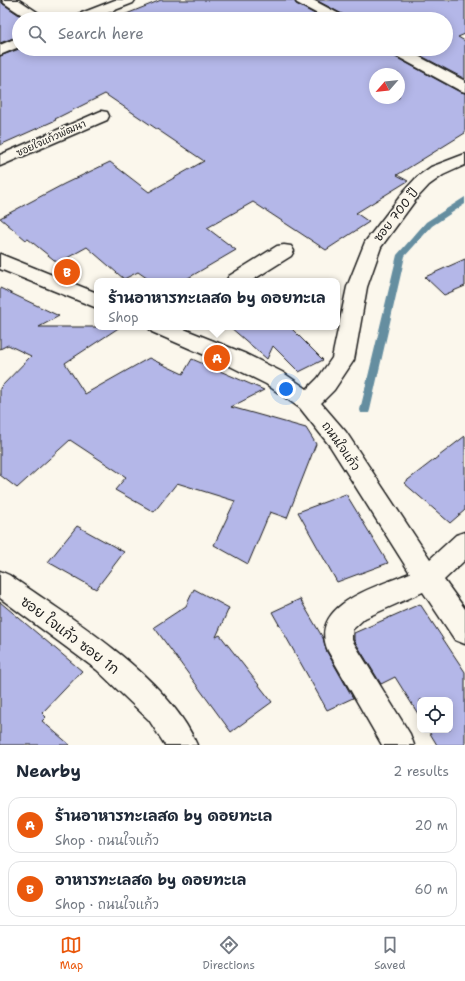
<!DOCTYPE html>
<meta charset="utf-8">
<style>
body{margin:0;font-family:"Shantell Sans","Playpen Sans Thai",sans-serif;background:#f2f2f3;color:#1f2937}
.controls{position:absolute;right:12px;bottom:12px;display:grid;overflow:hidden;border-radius:8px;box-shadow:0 2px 10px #0003}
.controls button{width:36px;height:36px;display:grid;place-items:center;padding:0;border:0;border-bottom:1px solid #e0e1e3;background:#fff;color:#1f2937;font:20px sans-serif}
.compass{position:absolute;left:369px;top:68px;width:36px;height:36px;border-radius:50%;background:#fff;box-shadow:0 2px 10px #0003;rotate:242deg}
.you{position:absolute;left:286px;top:389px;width:14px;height:14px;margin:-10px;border:3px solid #fff;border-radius:50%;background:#1a73e8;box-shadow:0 0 0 6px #1a73e833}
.badge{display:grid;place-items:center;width:26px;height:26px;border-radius:50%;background:#ea580c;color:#fff;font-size:13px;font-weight:700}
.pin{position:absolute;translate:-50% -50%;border:2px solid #fff;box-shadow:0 1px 4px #0006}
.popup{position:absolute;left:94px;top:278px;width:246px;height:52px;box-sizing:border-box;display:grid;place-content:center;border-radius:8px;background:#fff;filter:drop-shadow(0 1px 3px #0005);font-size:13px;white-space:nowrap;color:#747a83}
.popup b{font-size:15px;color:#1f2937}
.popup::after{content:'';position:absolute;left:50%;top:100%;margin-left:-8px;border:8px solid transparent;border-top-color:#fff}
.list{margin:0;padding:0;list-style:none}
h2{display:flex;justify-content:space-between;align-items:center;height:52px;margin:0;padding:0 16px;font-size:17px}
h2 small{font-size:13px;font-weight:400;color:#747a83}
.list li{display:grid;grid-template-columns:26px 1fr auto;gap:12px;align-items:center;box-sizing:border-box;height:56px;margin:0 8px 8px;padding:0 8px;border:1px solid #e0e1e3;border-radius:12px}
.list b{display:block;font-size:15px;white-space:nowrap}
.list p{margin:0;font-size:13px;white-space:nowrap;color:#747a83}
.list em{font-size:13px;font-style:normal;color:#747a83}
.icon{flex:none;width:22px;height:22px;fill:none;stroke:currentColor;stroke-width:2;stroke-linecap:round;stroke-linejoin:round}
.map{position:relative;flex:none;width:465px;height:745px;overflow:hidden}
.search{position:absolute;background:#fff;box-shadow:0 2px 10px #0003;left:12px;right:12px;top:12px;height:44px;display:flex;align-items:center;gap:10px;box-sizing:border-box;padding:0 14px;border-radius:22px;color:#747a83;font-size:15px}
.sheet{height:180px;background:#fff}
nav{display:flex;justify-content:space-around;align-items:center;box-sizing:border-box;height:56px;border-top:1px solid #e0e1e3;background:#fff;font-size:11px;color:#747a83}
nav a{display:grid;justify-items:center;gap:2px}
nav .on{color:#ea580c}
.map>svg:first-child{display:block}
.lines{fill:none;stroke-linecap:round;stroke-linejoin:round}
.stream{fill:#658ea0;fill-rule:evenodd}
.building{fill:#b4b7e8;stroke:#1c1c1c;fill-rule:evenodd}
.minor-casing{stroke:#1c1c1c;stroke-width:3}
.minor{fill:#fbf7ec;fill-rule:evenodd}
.labels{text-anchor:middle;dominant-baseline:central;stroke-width:3;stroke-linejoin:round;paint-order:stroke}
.far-street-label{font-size:10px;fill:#1c1c1c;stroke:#fbf7ec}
.street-label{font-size:12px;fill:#1c1c1c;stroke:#fbf7ec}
.near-street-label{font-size:14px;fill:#1c1c1c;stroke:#fbf7ec}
</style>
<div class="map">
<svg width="465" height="745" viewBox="0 0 465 745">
<rect width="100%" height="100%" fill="#fbf7ec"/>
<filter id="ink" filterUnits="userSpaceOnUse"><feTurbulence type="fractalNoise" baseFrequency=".025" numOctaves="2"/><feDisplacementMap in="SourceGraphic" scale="8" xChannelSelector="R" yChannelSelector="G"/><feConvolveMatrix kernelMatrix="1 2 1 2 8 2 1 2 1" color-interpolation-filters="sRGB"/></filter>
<g filter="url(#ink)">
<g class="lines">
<polygon class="stream" points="465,197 465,204 432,226 405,256 370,410 369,413 361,413 360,410 397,255 426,222"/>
</g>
<g class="building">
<polygon points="0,0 3,4 25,19 19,19 19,36 0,43"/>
<polygon points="161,0 294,0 296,4 324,19 114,19"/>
<polygon points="316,0 465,0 465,34 458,37 465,41 465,79 408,49 446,49 446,19 346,19 344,15"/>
<path d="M19,49H384L388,53L458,91L465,93V133L397,175L408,181L356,213L369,222L326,250L253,202L207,228L236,250L183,281H151L138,272L124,279L87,247L58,263L28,239L26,240L0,218L64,184L110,162L149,192L204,161L105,94L55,119L56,120L0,145V56ZM375,74H399V98H375Z"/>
<polygon points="465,259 465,286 444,295 425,277"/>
<polygon points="0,288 59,316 39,327 120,327 65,363 85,394 149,358 183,374 192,359 264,390 231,407 306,428 316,444 287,518 270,512 248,564 214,545 235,501 177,483 154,512 115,490 126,477 70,440 17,488 0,475 0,388 31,356 8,345 0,349"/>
<polygon points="230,327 290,327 323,360 299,372 273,346 267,359"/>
<polygon points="465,436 465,510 450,523 404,483"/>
<polygon points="346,494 388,563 337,582 298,512"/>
<polygon points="77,526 124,552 96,589 48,562"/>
<polygon points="194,589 229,608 216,637 220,635 272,702 231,732 154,627 186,606"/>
<polygon points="300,599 323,638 327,652 353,698 327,710 272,612"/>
<polygon points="0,602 82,671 42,713 46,717 42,721 70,745 0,745"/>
<polygon points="420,604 465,672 465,745 437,745 428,730 450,730 450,700 420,700 420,717 395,677 381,684 354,640 354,633"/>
</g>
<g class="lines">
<defs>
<g id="minor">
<polygon points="2,0 19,0 43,16 45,19 28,19 4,3"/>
<polygon points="115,0 135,0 133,3 92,19 72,19 74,16"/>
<polygon points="295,0 313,0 343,16 345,19 327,19 297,3"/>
<polygon points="19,37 19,47 0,55 0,45"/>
<polygon points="386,49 405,49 465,81 465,92 459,90 389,52"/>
<polygon points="101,111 107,112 109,116 107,120 0,166 0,155"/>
<path d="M465,154V165L443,175L429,185L417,198L381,247L367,287L354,360L334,390L321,403L346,432L430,559L456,535L465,532V560L444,580L465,609V644L455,640L423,592L365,618L352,630V640L410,734L414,745H382L328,651C307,604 379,586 410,573L330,446L300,408L266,384L230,366L152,332L148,327H179L246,354L282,372L307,389L318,378L332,358L347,287L365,242L405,190L417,177L431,167Z"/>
<polygon points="284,245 291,246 294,251 291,256 251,281 226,281 229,276 277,246"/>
<polygon points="0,254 97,293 97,308 0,269"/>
<path d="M0,571L9,575C69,617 168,676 197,745H165L149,720L97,670L0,598Z"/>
</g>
</defs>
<use href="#minor" class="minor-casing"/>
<use href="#minor" class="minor"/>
</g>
</g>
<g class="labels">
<g class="far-street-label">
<text transform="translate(51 138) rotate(-24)">ซอยใจแก้วพัฒนา</text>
</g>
<g class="street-label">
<text transform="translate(396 215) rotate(-52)">ซอย 700 ปี</text>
<text transform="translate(341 446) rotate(55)">ถนนใจแก้ว</text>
</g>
<g class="near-street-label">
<text transform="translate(70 635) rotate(37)">ซอย ใจแก้ว ซอย 1ก</text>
</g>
</g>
</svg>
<div class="controls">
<button><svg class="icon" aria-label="locate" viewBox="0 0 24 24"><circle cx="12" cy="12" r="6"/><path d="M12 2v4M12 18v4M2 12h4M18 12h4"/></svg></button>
</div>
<svg class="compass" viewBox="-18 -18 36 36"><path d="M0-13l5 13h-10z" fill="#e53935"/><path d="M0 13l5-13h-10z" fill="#747a83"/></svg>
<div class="you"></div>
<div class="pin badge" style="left:217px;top:358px">A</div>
<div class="popup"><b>ร้านอาหารทะเลสด by ดอยทะเล</b>Shop</div>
<div class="pin badge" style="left:67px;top:272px">B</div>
<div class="search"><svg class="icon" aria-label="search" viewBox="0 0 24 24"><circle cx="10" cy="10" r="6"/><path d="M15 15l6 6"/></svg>Search here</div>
</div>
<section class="sheet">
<h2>Nearby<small>2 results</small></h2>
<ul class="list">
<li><span class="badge">A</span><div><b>ร้านอาหารทะเลสด by ดอยทะเล</b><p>Shop · ถนนใจแก้ว</p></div><em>20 m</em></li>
<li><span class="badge">B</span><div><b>อาหารทะเลสด by ดอยทะเล</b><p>Shop · ถนนใจแก้ว</p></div><em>60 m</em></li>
</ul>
</section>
<nav>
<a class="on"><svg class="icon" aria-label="map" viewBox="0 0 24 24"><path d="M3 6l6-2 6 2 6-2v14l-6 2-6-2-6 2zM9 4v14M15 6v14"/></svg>Map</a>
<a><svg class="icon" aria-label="directions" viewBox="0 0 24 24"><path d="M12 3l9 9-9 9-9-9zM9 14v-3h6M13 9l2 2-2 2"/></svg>Directions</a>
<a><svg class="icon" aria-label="saved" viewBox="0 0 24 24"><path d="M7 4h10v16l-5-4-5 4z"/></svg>Saved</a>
</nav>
